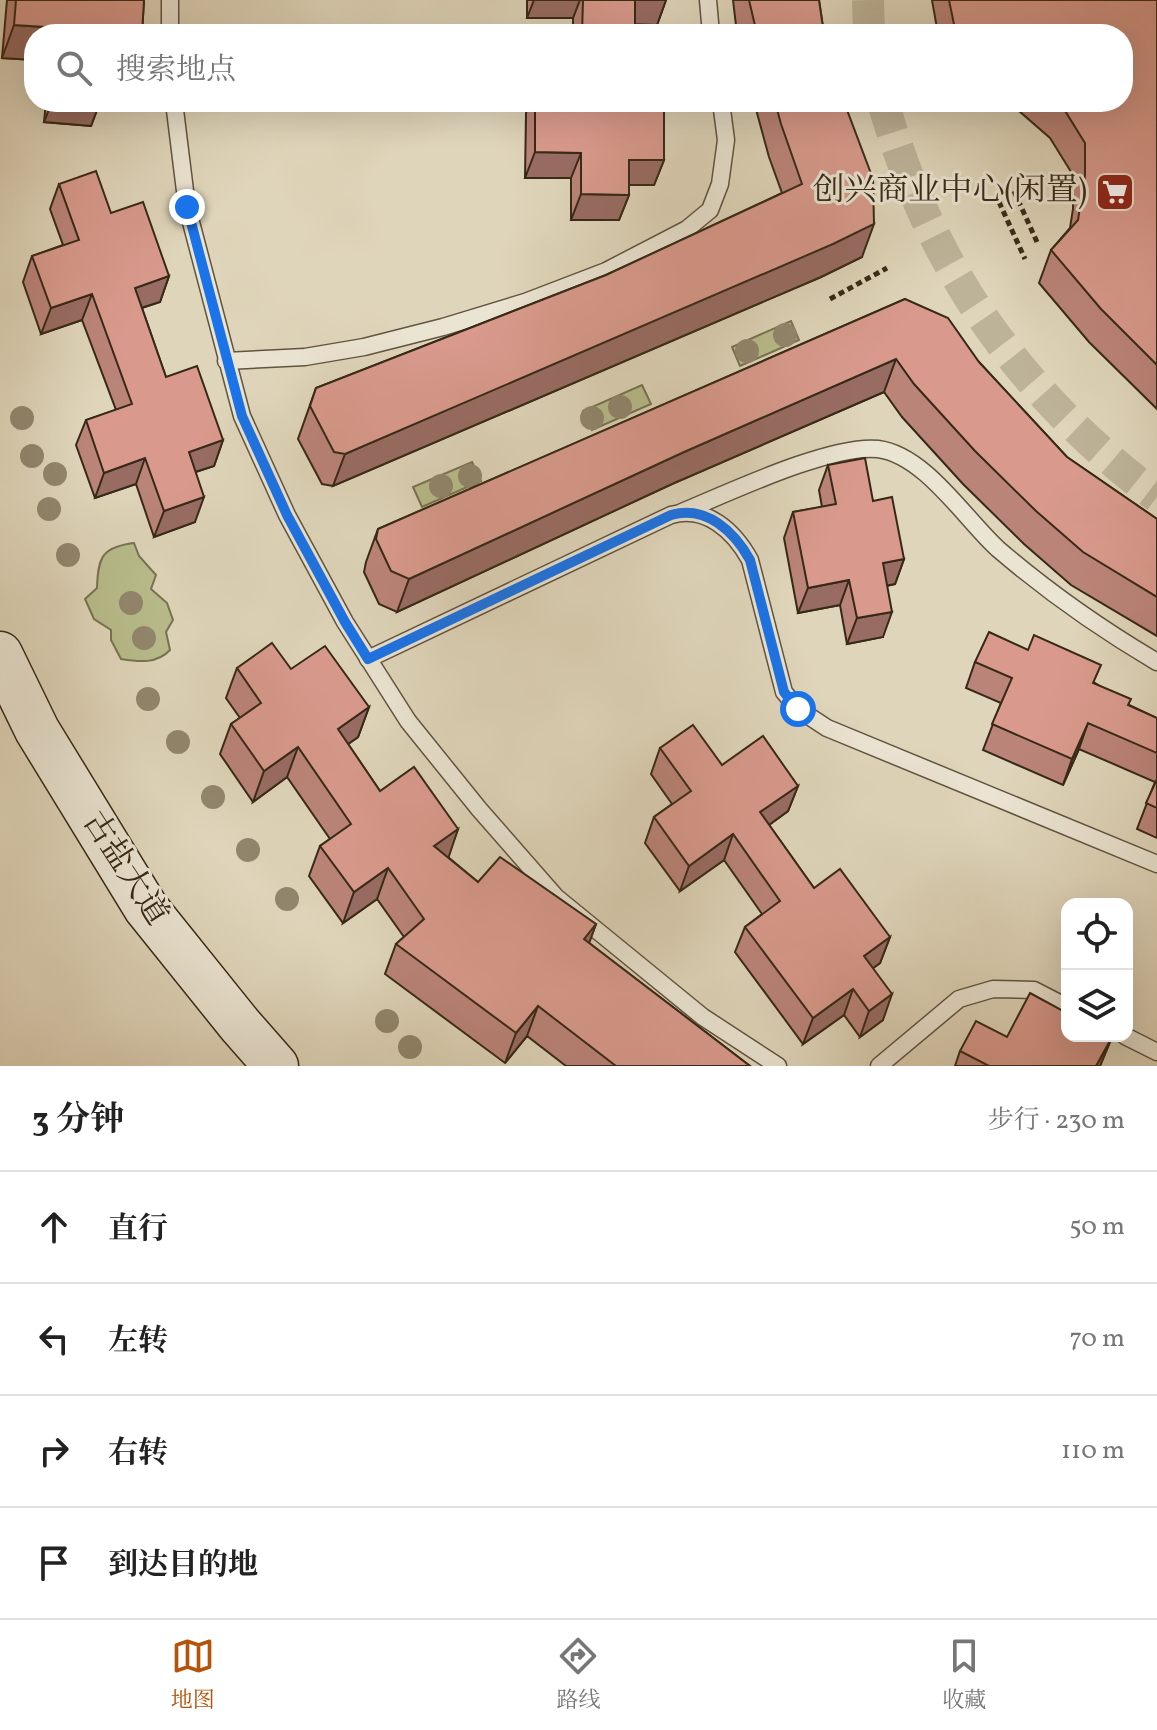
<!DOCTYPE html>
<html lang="zh">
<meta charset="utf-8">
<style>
body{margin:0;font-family:Vollkorn,"Noto Serif SC",serif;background:#f2f2f2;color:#222}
.controls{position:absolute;right:24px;bottom:24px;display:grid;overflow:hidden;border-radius:16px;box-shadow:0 8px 32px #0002}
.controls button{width:72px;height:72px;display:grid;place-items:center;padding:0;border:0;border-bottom:2px solid #e0e0e0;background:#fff;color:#222;font:40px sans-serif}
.stop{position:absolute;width:24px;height:24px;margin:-18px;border:6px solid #1a73e8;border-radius:50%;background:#fff}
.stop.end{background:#1a73e8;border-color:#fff;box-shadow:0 2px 8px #0008}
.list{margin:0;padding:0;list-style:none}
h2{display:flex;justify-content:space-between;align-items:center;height:104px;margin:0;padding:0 32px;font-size:34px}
h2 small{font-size:26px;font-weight:400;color:#767676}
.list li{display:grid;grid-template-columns:52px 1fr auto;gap:24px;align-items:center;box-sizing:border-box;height:112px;padding:0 32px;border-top:2px solid #e0e0e0}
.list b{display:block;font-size:30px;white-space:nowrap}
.list em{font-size:26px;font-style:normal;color:#767676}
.icon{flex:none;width:44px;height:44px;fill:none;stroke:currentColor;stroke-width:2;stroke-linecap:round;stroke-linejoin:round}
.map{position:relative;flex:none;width:1157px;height:1066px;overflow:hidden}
.search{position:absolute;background:#fff;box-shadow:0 8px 32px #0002;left:24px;right:24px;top:24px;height:88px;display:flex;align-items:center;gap:20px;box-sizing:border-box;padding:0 28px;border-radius:32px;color:#767676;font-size:30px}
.sheet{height:552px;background:#fff}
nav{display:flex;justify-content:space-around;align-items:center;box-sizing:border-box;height:112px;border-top:2px solid #e0e0e0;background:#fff;font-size:22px;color:#767676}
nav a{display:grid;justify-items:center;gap:4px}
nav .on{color:#b45309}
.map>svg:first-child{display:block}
.green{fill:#b8bc8b;stroke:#787251;stroke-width:2}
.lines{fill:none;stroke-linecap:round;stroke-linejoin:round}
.street-tunnel{stroke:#bdb399;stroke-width:32;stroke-dasharray:32 16;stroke-linecap:butt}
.lane-casing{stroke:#615440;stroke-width:19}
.secondary-casing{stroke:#372917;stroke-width:47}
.path{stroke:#372917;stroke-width:5;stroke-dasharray:6 4;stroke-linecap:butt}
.lane{stroke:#eae4d2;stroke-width:16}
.secondary{stroke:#eae4d2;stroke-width:44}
.tree{fill:#91866d}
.wall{fill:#bb8479;stroke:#372917;stroke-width:2}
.shaded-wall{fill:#986c63;stroke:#372917;stroke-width:2}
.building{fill:#d99a8d;stroke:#372917;stroke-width:2}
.route{stroke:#1a73e8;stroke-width:10}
.labels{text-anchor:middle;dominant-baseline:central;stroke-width:6;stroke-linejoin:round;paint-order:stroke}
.poi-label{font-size:32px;fill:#372917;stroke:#eae4d2;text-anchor:end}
.street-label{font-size:32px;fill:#372917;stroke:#eae4d2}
</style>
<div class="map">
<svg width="1157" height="1066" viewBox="0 0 1157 1066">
<rect width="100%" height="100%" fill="#dfd5ba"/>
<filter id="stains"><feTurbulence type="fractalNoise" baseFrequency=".0025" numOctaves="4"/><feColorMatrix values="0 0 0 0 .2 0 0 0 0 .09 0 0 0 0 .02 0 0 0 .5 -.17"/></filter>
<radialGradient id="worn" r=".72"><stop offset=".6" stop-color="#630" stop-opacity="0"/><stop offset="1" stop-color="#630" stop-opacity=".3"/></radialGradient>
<g class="green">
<polygon points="791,321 799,340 740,366 732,347"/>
<polygon points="642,385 651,404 592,430 583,411"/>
<polygon points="472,462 481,481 422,507 413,487"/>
<path d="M134,543L139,556L156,575L151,589L167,603L173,620L166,632L170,650C157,664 139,662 121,659L111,640V630L94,619L85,599L97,588C98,557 102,547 134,543Z"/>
</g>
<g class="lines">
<g class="street-tunnel">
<polyline points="868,0 869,34"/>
<path d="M883,102C930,267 1020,394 1157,497"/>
</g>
<defs>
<g id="lane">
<polyline points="170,0 170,34"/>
<polyline points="708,0 711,34"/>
<polyline points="174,102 187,207 242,416 287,515 345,622 408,721 479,809 556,897 703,1017 778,1066"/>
<polyline points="226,361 305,357 364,347 443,327 525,302 606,271 687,229 710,210 720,184 726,140 721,102"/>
<path d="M682,512C728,493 831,444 878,449C925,455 965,519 998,549C1047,591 1101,629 1157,662"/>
<path d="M368,659L671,515C706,505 734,531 750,560L784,692L798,709L827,728L1157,864"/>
<polyline points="1125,1036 1157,1052"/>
<polyline points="879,1066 959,999 993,989 1034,990 1067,1007"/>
</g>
<polyline id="secondary" points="0,654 37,730 146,908 240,1025 276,1066"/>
</defs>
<use href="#lane" class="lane-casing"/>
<use href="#secondary" class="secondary-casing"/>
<g class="path">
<polyline points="1014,191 1037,242"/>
<polyline points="999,202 1025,259"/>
<polyline points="830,299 887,268"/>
</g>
<use href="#lane" class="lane"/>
<use href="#secondary" class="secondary"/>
</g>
<g class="tree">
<circle cx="785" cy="335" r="12"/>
<circle cx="747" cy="351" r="12"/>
<circle cx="620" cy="407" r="12"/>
<circle cx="22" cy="418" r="12"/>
<circle cx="592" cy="418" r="12"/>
<circle cx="32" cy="456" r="12"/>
<circle cx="55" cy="474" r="12"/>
<circle cx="470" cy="476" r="12"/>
<circle cx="441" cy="486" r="12"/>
<circle cx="49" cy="509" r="12"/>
<circle cx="68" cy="555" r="12"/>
<circle cx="131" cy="603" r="12"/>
<circle cx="144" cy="638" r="12"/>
<circle cx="148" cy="699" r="12"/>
<circle cx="178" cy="742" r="12"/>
<circle cx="213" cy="797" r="12"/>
<circle cx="248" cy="850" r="12"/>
<circle cx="287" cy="899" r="12"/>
<circle cx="387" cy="1021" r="12"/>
<circle cx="410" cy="1047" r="12"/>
</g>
<g class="wall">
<polygon points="7,0 144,0 142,34 34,34 34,60 2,58"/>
<polygon points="527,0 666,0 657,25 635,25 635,34 573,34 573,18 527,18"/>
<polygon points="733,0 819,0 824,34 737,34"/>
<polygon points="932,0 1157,0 1157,409 1089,342 1039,283 1051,250 1070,228 1073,209 1073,175 1050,138 1019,111 988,103 954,102 1123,102 1123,34 938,34"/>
<polygon points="46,102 100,102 91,126 44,122"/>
<polygon points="530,102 664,102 664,160 654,185 629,185 629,195 619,220 571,220 571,178 525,178 526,113"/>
<polygon points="754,102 844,102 862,257 821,277 333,486 322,484 298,439 316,388 606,275 782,193 769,157"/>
<polygon points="59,184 111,213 169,276 160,302 142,308 166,377 223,440 214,466 196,472 195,522 154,537 136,484 95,498 76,445 86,420 116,410 82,320 41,334 23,282 32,256 63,245 50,209"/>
<polygon points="905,299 979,362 1067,457 1157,519 1157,636 1071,585 1024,544 963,484 902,417 884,392 672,484 397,612 379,604 364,572 366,562 378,529"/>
<polygon points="828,465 873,501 904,559 895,584 887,586 883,637 847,644 840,605 798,613 784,538 793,512 822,507 819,490"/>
<polygon points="975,662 1095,683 1129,705 1157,718 1157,838 1137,829 1155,782 1079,749 1063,785 983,750 1001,703 966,688"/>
<polygon points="237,668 291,669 369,707 358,737 348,744 380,791 458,829 448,857 478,882 596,924 589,943 750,1066 566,1066 527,1036 505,1063 385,974 396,944 404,937 377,899 343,923 309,876 320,846 330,839 287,777 253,802 220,754 231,724 240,718 226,698"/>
<polygon points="660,748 798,786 788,811 769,825 814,888 890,937 880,963 873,968 883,1020 860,1037 844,1015 803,1044 735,952 745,927 762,914 724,860 680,891 645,843 654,817 672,804 651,774"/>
<polygon points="1007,1037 1112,1037 1100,1066 955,1066 960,1051"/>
</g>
<g class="shaded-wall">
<polygon points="534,0 580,0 573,18 527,18"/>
<polygon points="635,0 666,0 657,25 626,24"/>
<polygon points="14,25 60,28 58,34 34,34 34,60 2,58"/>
<polygon points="52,102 100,102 91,126 44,122"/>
<rect x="954" y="102" width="34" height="1"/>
<polygon points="535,152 581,153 571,178 525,178"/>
<polygon points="629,160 664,160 654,185 619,185"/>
<polygon points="581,194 629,195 619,220 571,220"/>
<polygon points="874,224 862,257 821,277 333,486 345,454"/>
<polygon points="169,276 160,302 125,313 135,288"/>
<polygon points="92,294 82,320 41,334 51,308"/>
<polygon points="896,359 884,392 672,484 397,612 409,579 684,452"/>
<polygon points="223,440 214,466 179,477 189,452"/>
<polygon points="145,458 136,484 95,498 104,473"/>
<polygon points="204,497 195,522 154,537 164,511"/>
<polygon points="904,559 895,584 874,588 883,563"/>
<polygon points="849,580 840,605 798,613 808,588"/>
<polygon points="892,612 883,637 847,644 857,618"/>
<polygon points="369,707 358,737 327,759 338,729"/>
<polygon points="1088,723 1079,749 1063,785 1072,759"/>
<polygon points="298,747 287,777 253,802 264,771"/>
<polygon points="798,786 788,811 751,838 760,812"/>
<polygon points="458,829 448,859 434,846"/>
<polygon points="733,834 724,860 680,891 689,866"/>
<polygon points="388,868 377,899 343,923 354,892"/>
<polygon points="596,924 585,954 584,939"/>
<polygon points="890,937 880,963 855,981 864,956"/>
<polygon points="853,989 844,1015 803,1044 813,1018"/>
<polygon points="892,994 883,1020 860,1037 869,1011"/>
<polygon points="538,1006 527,1036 505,1063 516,1033"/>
<polygon points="1112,1037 1100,1066 1096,1066"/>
</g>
<g class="building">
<polygon points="16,0 144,0 142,34 60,34 60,28 14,25"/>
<polygon points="583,0 635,0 635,34 582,34"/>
<polygon points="749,0 819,0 824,34 757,34"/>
<polygon points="949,0 1157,0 1157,365 1101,309 1051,250 1078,220 1085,176 1085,143 1062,106 1058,102 1123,102 1123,34 956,34"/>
<polygon points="535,102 664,102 664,160 629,160 629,195 581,194 581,153 535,152"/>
<polygon points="775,102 844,102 873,179 874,224 833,244 345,454 334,452 310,406 316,388 606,275 802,184 781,124"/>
<polygon points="96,171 111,213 143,202 169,276 135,288 166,377 197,366 223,440 189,452 204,497 164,511 145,458 104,473 86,420 132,404 92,294 51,308 32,256 79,240 59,184"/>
<polygon points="905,299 948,318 979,362 1067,457 1157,519 1157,597 1083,552 1036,511 975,451 914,384 896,359 684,452 409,579 391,571 376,539 378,529"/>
<polygon points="865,458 873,501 892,497 904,559 883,563 892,612 857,618 849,580 808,588 793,512 836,504 828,465"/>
<polygon points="989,632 1028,650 1034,635 1101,665 1093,683 1131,699 1128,705 1157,718 1157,753 1088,723 1072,759 992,724 1012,678 975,662"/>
<polygon points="272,643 291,669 325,646 369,707 338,729 380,791 414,767 458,829 434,846 478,882 500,857 596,924 584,939 750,1066 616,1066 538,1006 516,1033 396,944 424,919 388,868 354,892 320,846 351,824 298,747 264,771 231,724 261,703 237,668"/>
<polygon points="693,725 722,765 763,736 798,786 760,812 814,888 840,869 890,937 864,956 892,994 869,1011 853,989 813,1018 745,927 780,901 733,834 689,866 654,817 691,791 660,748"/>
<polygon points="1157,779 1157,808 1146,803"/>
<polygon points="1030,993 1067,1013 1067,1036 1112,1037 1096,1066 989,1066 960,1051 976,1021 1007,1037"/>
</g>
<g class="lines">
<path class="route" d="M187,207L242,416L287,515L345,622L368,659L671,515C706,505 734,531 750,560L784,692L798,709"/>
</g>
<defs>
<symbol id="supermarket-square" viewBox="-11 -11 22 22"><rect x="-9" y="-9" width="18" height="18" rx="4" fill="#8f2418" stroke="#eae4d2"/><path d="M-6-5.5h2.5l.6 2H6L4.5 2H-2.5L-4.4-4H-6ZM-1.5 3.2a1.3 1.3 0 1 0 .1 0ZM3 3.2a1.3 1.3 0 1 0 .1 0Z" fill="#fff"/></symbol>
</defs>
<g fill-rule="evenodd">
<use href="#supermarket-square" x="1093" y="170" width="44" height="44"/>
</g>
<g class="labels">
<g class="poi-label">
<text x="1087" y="192">创兴商业中心(闲置)</text>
</g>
<g class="street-label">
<text transform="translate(124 869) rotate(57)">古盐大道</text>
</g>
</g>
<rect width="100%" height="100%" filter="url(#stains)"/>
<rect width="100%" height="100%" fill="url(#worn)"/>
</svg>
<div class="controls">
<button><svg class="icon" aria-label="locate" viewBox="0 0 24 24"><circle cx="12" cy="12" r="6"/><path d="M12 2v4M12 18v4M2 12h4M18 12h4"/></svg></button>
<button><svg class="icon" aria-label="layers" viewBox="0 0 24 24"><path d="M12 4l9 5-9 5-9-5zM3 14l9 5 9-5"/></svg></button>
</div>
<div class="stop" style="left:798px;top:709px"></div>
<div class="stop end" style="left:187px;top:207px"></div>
<div class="search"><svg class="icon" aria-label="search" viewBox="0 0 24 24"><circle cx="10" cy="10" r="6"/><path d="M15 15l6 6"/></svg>搜索地点</div>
</div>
<section class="sheet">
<h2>3 分钟<small>步行 · 230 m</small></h2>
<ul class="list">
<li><svg class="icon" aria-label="ahead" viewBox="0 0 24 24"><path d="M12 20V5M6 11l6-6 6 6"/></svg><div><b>直行</b></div><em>50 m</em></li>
<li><svg class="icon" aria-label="left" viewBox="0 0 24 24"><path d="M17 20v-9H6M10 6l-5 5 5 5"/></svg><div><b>左转</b></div><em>70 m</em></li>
<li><svg class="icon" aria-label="right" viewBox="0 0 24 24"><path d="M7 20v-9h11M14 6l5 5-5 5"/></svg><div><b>右转</b></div><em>110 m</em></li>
<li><svg class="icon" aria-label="arrive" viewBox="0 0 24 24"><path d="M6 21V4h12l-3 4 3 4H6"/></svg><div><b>到达目的地</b></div></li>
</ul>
</section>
<nav>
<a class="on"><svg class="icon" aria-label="map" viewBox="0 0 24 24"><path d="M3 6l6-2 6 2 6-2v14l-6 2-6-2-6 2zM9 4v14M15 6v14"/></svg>地图</a>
<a><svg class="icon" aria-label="directions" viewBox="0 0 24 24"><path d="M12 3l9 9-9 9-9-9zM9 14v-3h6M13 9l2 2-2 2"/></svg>路线</a>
<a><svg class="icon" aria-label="saved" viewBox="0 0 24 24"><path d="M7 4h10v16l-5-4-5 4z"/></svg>收藏</a>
</nav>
